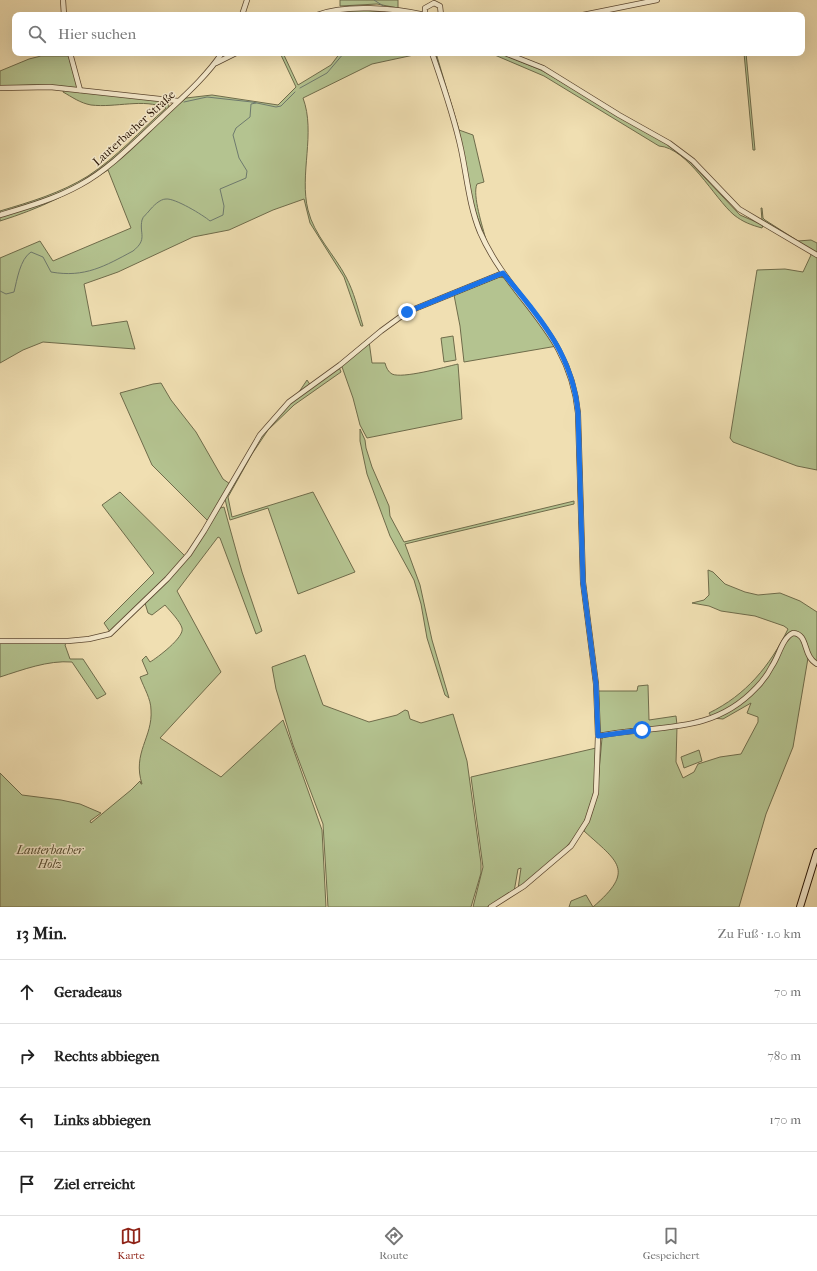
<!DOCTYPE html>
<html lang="de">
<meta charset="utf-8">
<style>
body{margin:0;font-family:"IM FELL French Canon",serif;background:#f6f6f6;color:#222}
.stop{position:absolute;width:12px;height:12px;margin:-9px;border:3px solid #1a73e8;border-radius:50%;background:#fff}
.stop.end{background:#1a73e8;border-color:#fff;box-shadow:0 1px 4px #0008}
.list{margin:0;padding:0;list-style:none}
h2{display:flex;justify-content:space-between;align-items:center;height:52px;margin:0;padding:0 16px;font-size:17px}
h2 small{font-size:13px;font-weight:400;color:#767676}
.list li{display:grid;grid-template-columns:26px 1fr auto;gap:12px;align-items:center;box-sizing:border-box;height:64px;padding:0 16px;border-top:1px solid #e0e0e0}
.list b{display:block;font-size:15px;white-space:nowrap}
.list em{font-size:13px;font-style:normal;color:#767676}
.icon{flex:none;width:22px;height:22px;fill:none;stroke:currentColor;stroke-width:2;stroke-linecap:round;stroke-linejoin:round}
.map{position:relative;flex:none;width:817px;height:907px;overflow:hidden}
.search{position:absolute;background:#fff;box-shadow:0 4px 16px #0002;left:12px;right:12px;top:12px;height:44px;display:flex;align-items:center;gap:10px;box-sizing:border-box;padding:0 14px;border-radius:8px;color:#767676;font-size:15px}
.sheet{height:308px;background:#fff}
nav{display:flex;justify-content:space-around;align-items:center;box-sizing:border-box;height:56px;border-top:1px solid #e0e0e0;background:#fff;font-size:11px;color:#767676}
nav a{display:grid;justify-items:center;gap:2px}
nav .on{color:#8f2418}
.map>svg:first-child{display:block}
.green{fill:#b4c390;stroke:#6f6c4b}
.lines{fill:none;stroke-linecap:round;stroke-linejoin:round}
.stream{stroke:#6e7a6e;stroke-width:1}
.street-casing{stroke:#5c4831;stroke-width:6}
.secondary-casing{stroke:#2a1606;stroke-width:8}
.street{stroke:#f5eacd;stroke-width:4.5}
.secondary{stroke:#f5eacd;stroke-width:6}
.route{stroke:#1a73e8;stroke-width:5}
.labels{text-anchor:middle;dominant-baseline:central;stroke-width:3;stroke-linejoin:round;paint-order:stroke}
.street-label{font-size:12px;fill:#2a1606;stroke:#f5eacd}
.park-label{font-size:12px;font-style:italic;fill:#534a2f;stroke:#f5eacd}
</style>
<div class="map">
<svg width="817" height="907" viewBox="0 0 817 907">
<rect width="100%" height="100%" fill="#f0dfb2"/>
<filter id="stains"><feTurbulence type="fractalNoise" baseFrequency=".005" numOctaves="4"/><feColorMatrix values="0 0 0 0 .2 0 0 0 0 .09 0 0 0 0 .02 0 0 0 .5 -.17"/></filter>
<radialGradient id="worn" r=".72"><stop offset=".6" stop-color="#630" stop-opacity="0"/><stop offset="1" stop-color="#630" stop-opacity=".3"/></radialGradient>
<g class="green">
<polygon points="340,0 398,0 398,8 377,4 340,6"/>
<polygon points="363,10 384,12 385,15 323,15 337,11"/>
<path d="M280,53H283L298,85L331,65L340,53H423L372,64L303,98C316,133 299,174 308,210C314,235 334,254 346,277C354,292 358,309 363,326H361L344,277L310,223L304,199L273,210L229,230L193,237L118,272L84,284L92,326L127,321L135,349L43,342L23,350L0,363V258L40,241L53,261L131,228L108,170C74,192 39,209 0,221V217L81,186L186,98L212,95L278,105L296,87Z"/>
<path d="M435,53H436L459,130L473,135L484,182L477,184C472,195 483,228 486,240L475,211L442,78Z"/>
<path d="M490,53H500L541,70L667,144L688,160L740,215L763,225L762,228C751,225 743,222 734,215C714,198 688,148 659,146L544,76Z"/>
<polygon points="744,53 746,53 755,150 753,150"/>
<polygon points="41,56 70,56 79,88 34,85 0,86 0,71 29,59"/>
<path d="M64,89L165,101L169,105L168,109C144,132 119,159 90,177C62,194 31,204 0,213V211C30,202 61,193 88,176C117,157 140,131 166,108C143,98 116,108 91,105C80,103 72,97 63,92Z"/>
<polygon points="761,208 762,208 763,218 765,220 798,241 811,240 817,243 817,470 797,466 733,442 730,438 757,270 785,269 803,272 811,255 808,249 762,220"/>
<polygon points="499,277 505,278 557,346 464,362 460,326 454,295"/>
<polygon points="453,336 456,360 444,362 441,338"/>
<path d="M369,341L372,363H385C386,367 388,372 392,374C402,379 445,367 458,364L462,419L367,438L360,425L353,398L341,364Z"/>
<polygon points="339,367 341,372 294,405 268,430 252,454 228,497 232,517 313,492 355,572 298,594 268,508 230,520 225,499 263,434 299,392 307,380 311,386"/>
<polygon points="161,383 171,400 196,432 223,479 230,484 208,521 152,465 120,393 153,384"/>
<polygon points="360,429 365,440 366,448 372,467 389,506 390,516 404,542 574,501 574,504 405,544 420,585 432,640 449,698 445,695 427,638 421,604 414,580 390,536 367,474 360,441"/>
<polygon points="120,492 186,557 164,581 110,632 104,623 154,573 102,505"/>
<path d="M224,507L242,572L262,631L256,634L220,538L218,537L177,591L221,672L160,738L221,777L283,720L322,830L326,907H0V773L22,795L61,800L80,804L101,813L90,821L91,823L131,790L140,781L141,784H142C132,753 153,737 151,710C151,699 144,688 140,677L148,674L142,660L146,656L150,662C157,658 185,637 182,628C180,621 170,611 165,605L152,615L148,613L145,603L169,579L220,508Z"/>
<path d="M708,570L713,572L725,584L745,592L758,595L780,593L800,601L817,612V662L804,648L808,658L793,747L766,814L739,907H569L571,901L586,895L593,907C636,870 618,862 584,831L593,809L597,795L602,738L610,735L677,727L676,762L683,778L694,772L698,764L720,757L741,754L758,722V717L747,713L751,703L723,719L712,718L709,713C746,695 770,666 788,629L784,626L755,616L721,611L709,606L692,603L704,600L709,595Z"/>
<path d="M0,642H67L65,645L70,659H83L106,694L97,699L72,662C48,660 22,670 0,677Z"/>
<polygon points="305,655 323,705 369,722 397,715 405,710 408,711 410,719 421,723 453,714 467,761 481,863 481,873 471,907 328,907 323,824 293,745 276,689 272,667"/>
<polygon points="648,685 649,720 676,716 677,725 602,734 599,732 598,691 637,691 638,686"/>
<path d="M596,748C596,762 597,777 594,790C587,838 553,860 518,889L521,868L518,869L514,892L487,907H473L483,867L471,777Z"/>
<polygon points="699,750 702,761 684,768 681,757"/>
</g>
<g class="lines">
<g class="stream">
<polyline points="374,0 385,7"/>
<polyline points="300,88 327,73 344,53"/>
<polyline points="184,102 207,97 252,102 276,107 281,106 295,92"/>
<path d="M0,291L6,294L14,292C17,280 20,259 31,252L43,257L51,272C85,278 105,266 133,251C148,239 139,234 142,220C143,216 147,214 149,211C153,206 160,199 166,199C175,198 203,215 210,221L223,215L224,206L220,189L246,178L247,171L239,158L233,135L236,128L250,117L251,104L256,103"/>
</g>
<defs>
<g id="street">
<polyline points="63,0 64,15"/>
<polyline points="242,15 247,0"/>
<path d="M317,15C345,4 395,8 425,15V8L434,3L440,6L441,15"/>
<polyline points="583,15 657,0"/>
<polyline points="70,53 80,90"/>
<path d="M432,53C443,85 454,116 461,149C467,177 469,205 480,232C510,301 570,330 578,413L583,582L596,684L598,736L596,793L587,821L571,846L524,886L491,907"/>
<polyline points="505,53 543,68 619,115 669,143 693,161 739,209 817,255"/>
<polyline points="216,63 236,53"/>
<polyline points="0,88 50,87 178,101"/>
<path d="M0,215C27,207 55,199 80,185C111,168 136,141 162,117C183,97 206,77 222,53"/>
<polyline points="0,641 68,641 89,639 110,634 167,579 189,554 204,531 260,435 289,402 340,365 381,331 407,312 503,273"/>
<path d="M598,736C656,724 711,736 756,688C762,682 768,674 772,666C779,656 782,638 793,633C809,634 802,656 817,664"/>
</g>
<polyline id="secondary" points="800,907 817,852"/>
</defs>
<use href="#street" class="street-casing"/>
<use href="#secondary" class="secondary-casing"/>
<use href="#street" class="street"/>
<use href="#secondary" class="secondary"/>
</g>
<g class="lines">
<path class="route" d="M407,312L503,273C539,317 573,354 578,413L583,582L596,684L598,736L642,730"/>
</g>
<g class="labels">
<g class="street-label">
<text transform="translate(134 128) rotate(-42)">Lauterbacher Straße</text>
</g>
<g class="park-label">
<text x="50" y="850">Lauterbacher<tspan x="50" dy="14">Holz</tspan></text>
</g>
</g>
<rect width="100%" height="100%" filter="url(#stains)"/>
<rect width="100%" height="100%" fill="url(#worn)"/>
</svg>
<div class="stop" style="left:642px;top:730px"></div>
<div class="stop end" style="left:407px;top:312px"></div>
<div class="search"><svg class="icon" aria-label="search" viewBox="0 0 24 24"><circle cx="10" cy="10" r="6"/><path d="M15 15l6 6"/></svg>Hier suchen</div>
</div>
<section class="sheet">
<h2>13 Min.<small>Zu Fuß · 1.0 km</small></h2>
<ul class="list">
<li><svg class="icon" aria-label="ahead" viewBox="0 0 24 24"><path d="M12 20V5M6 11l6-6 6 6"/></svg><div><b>Geradeaus</b></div><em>70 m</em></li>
<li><svg class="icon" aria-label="right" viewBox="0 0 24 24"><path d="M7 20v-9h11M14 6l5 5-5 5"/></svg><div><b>Rechts abbiegen</b></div><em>780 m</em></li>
<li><svg class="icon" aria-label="left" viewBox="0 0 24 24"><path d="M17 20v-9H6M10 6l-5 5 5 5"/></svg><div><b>Links abbiegen</b></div><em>170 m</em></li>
<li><svg class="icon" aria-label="arrive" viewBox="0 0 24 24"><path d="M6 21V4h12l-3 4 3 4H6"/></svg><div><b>Ziel erreicht</b></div></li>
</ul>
</section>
<nav>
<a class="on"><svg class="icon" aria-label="map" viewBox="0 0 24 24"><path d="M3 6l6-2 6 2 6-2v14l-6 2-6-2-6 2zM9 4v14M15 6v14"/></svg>Karte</a>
<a><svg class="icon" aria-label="directions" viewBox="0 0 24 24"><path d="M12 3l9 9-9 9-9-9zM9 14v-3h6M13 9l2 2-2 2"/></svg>Route</a>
<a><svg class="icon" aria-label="saved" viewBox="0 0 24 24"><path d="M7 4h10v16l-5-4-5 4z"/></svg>Gespeichert</a>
</nav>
